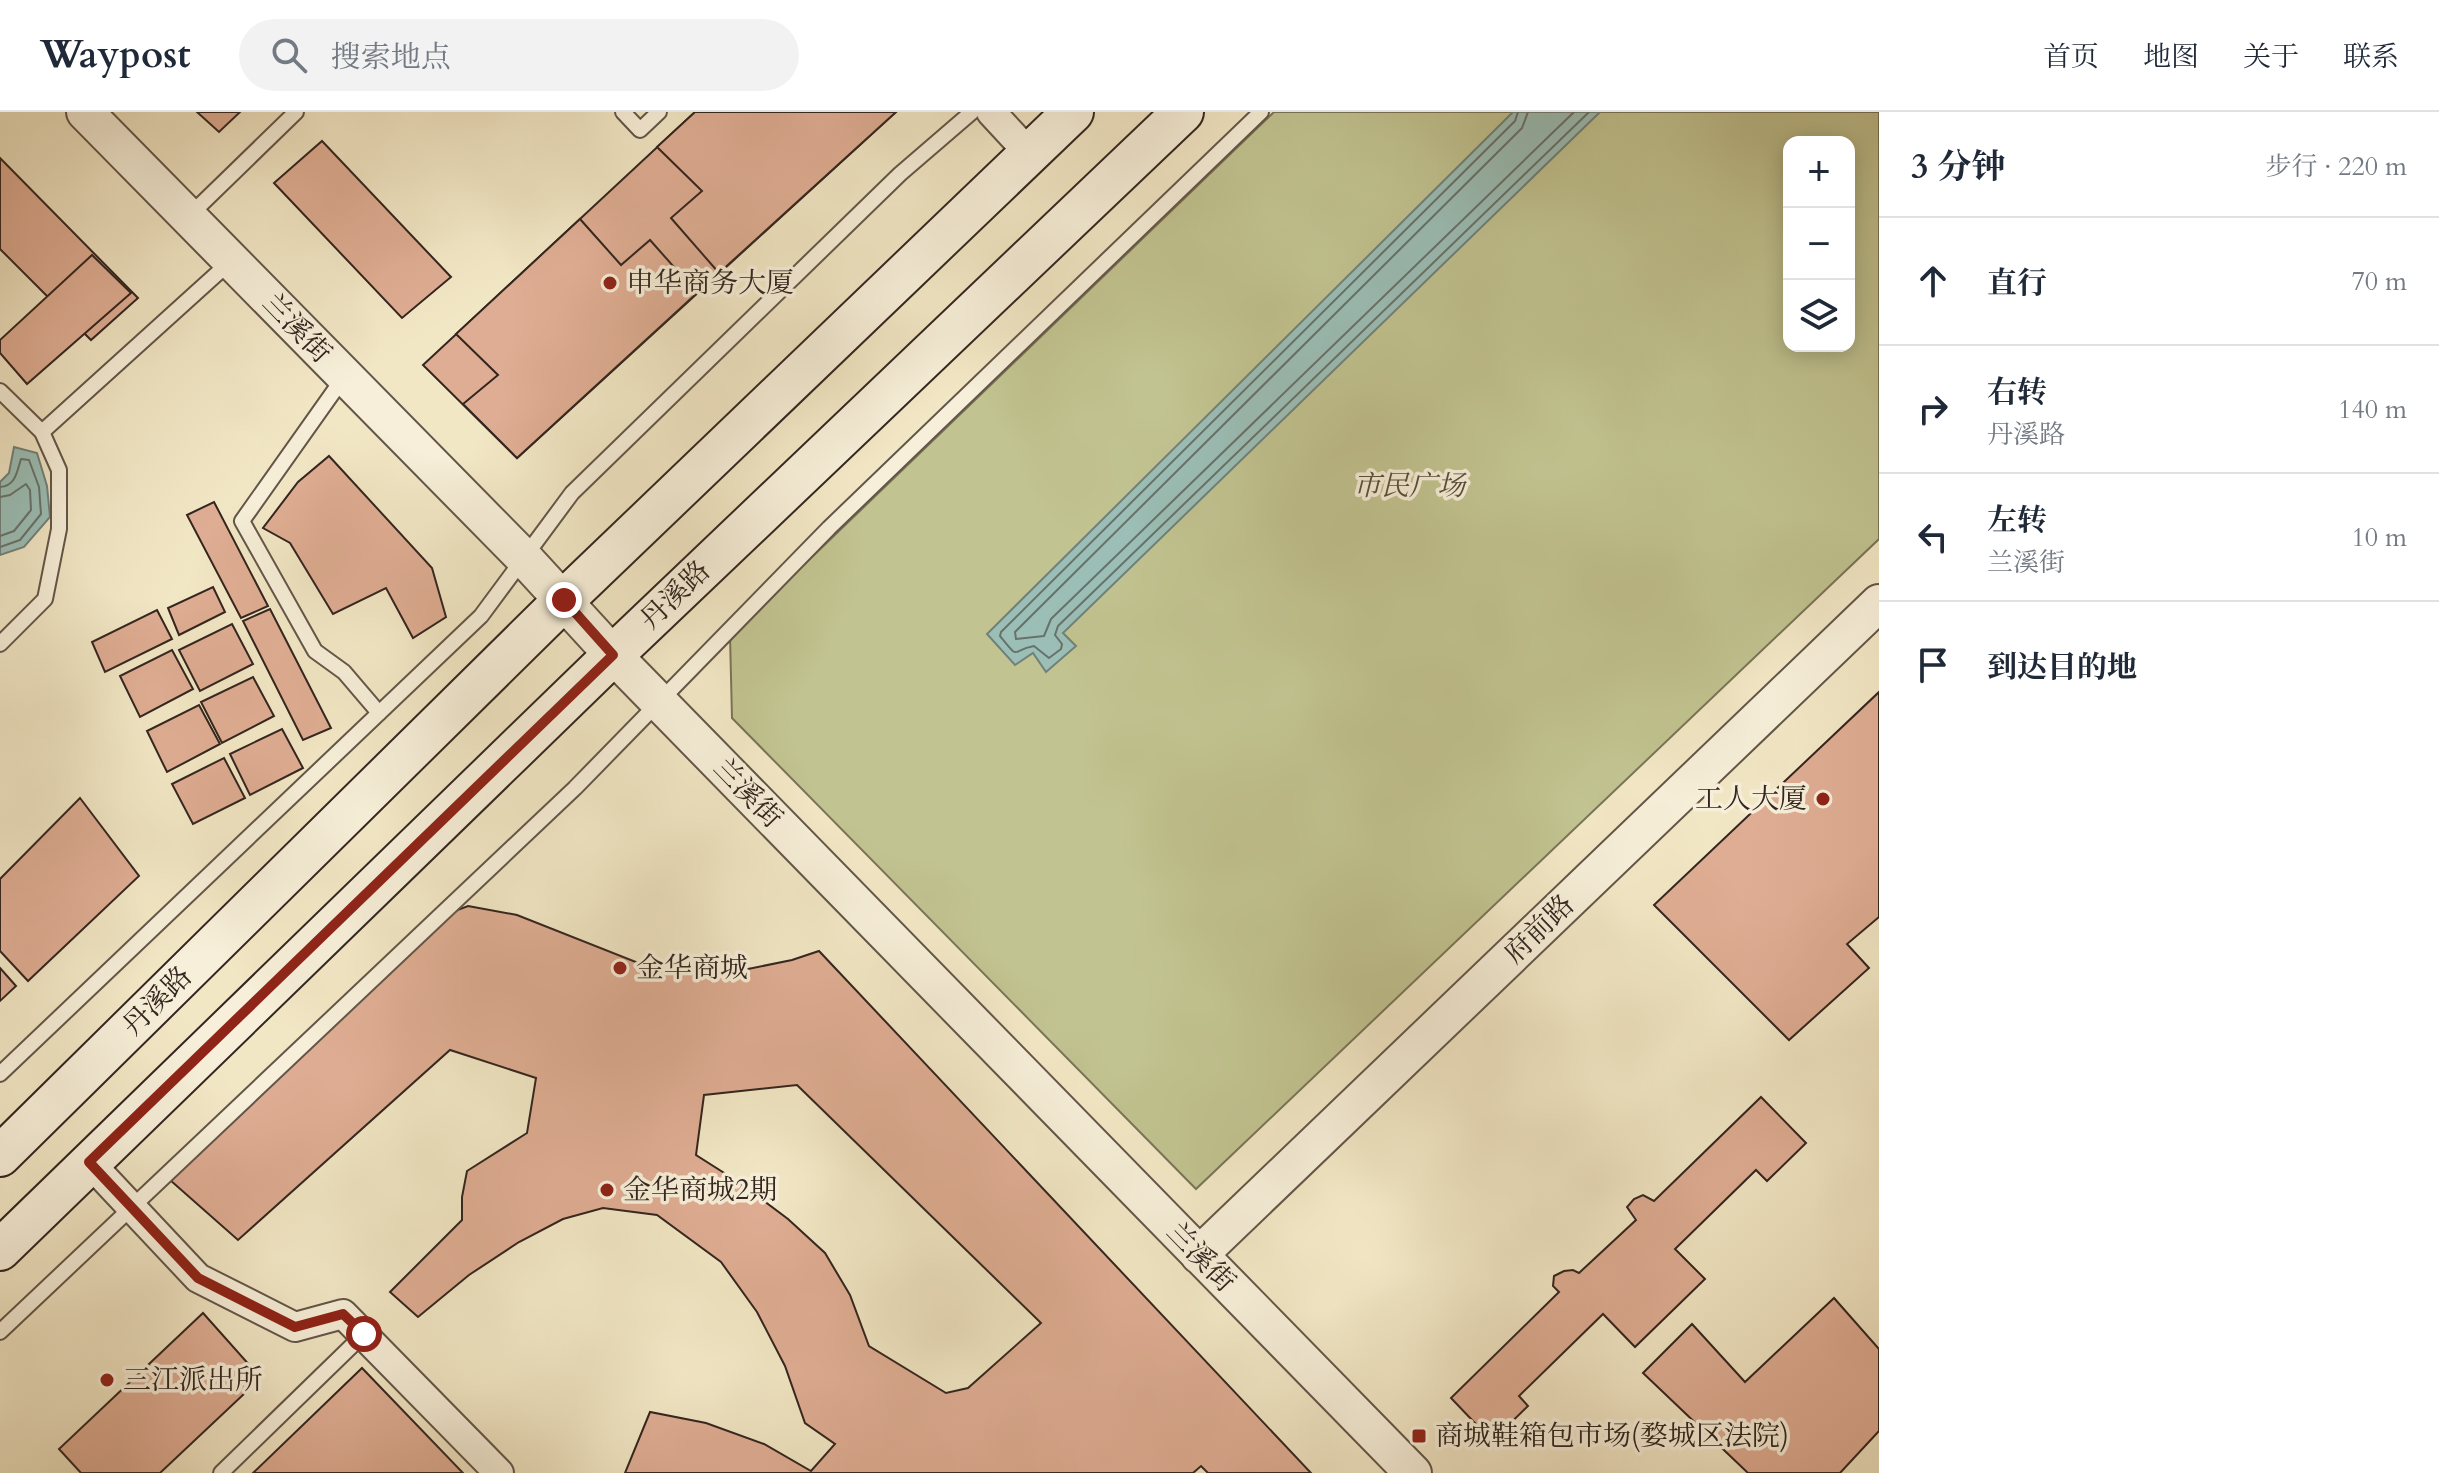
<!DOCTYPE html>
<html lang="zh">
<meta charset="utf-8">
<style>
body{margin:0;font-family:Cardo,"Noto Serif SC",serif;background:#f2f2f3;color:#1f2937}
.controls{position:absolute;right:24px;top:24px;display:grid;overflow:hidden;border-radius:16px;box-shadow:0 4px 20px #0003}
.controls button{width:72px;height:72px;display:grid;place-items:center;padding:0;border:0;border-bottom:2px solid #e0e1e3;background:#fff;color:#1f2937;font:40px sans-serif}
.stop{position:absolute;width:24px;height:24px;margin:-18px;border:6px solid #8f2418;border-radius:50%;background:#fff}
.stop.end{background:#8f2418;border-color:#fff;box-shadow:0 2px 8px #0008}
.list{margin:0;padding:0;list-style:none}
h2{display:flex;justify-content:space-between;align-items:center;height:104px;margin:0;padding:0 32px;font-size:34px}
h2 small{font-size:26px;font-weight:400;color:#747a83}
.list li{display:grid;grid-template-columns:52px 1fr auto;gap:24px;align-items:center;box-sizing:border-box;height:128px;padding:0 32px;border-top:2px solid #e0e1e3}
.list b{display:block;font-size:30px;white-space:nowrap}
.list p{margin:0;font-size:26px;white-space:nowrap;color:#747a83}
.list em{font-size:26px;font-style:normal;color:#747a83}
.icon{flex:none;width:44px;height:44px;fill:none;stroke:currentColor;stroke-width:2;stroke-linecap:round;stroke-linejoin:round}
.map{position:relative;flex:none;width:1879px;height:1361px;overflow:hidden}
header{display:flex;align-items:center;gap:48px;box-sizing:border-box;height:112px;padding:0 40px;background:#fff;border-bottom:2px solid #e0e1e3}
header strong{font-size:38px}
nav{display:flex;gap:44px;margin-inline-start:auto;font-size:28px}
.search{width:560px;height:72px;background:#f2f2f3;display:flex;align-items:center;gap:20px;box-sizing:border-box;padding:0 28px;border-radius:44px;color:#747a83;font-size:30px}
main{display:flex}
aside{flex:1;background:#fff}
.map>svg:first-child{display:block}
.green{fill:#c1c390;stroke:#7a7458;stroke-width:2;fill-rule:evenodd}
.water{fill:#9bbfb7;stroke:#71817a;stroke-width:2}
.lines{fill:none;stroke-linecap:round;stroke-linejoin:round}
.shore{stroke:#67726b;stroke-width:2}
.building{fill:#dfad93;stroke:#33251f;stroke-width:2;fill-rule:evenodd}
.service-casing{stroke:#635648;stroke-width:18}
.minor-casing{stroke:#635648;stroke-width:32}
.tertiary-casing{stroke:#635648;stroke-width:40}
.secondary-casing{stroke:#33251f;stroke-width:44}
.service{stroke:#f7efd9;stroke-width:14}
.minor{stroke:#f7efd9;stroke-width:28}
.tertiary{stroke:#f7efd9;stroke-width:36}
.secondary{stroke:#f7efd9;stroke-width:40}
.route{stroke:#8f2418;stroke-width:10}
.poi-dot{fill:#8f2418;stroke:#f7efd9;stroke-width:3}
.labels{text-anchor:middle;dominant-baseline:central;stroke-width:7;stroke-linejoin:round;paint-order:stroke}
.poi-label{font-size:28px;fill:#33251f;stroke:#f7efd9;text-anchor:start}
.street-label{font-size:28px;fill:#33251f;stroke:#f7efd9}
.park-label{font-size:28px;font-style:italic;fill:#564c3b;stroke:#f7efd9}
</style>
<header>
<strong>Waypost</strong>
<div class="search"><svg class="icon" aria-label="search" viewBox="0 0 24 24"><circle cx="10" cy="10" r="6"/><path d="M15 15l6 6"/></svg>搜索地点</div>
<nav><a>首页</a><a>地图</a><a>关于</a><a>联系</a></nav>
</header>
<main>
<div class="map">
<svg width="1879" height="1361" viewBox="0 0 1879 1361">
<rect width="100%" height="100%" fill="#f2e7c5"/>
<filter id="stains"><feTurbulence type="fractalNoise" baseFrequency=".0025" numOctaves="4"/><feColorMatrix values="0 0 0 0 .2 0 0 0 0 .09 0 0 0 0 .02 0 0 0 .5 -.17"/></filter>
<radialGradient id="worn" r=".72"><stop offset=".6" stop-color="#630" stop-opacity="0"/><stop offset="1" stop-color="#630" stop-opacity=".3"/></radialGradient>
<path class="green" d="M1274,0H1879V427L1196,1077L732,606L730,524ZM1789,30H1849V234H1789Z"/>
<g class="water">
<polygon points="1513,0 1600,0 1063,521 1076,534 1046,560 1033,541 1015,553 987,522"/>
<polygon points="14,335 37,341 47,374 50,405 24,435 0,443 0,370 9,361"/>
</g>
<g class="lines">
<g class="shore">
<path d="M1518,0L1515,9L1001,520L1000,524C1021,550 1010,538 1034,534L1049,546L1061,537L1062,532L1055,523L1058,514L1589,0"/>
<polyline points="1528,0 1522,16 1015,520 1016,527 1044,524 1051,507 1574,0"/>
<path d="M0,375C16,374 17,359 21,347L29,348L39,375L41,402L20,428L0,435"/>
<polyline points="0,385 10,383 26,372 30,378 31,398 14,419 0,424"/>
</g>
</g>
<g class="building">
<polygon points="197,0 240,0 219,20"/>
<polygon points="695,0 896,0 517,346 423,253"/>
<polygon points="695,0 896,0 719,161 671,106 702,79 657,35"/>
<polygon points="322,29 451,165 402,206 274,71"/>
<polygon points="0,46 138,186 91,228 0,137"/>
<polygon points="580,107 621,153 650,128 697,181 517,346 463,292 498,263 456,222"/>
<polygon points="92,143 131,181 27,272 0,241 0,228"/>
<polygon points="329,344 432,456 446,505 413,526 386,476 333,502 290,431 263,416 298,370"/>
<polygon points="214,390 268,494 241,506 187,403"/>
<polygon points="213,475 225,500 179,523 168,496"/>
<polygon points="270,497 331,616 303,628 243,509"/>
<polygon points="157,498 172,527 105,560 92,530"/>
<polygon points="232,512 253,552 200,579 179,538"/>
<polygon points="172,538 193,577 140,605 120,564"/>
<polygon points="253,565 274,604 222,631 201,590"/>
<polygon points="1879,580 1879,805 1847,832 1869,856 1789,928 1654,793"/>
<polygon points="199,593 220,632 167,660 147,619"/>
<polygon points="282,617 303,656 250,683 230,642"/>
<polygon points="224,646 245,686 193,712 172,672"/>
<polygon points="80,686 139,764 28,869 0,839 0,767"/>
<path d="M468,794L517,803L661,860L743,858L792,848L819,839L1311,1361H1208L1201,1354L1193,1361H625L650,1300L706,1311L764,1332L811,1359L835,1332L805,1311L785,1254L757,1200L721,1150L657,1103L603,1096L563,1107L519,1130L469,1163L418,1205L390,1180L462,1108V1085L467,1059L527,1021L536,966L450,938L238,1128L170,1068L439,805ZM797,973L1041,1211L968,1276L946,1281L869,1234L850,1183L825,1141L788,1107L740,1071L696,1043L704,983Z"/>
<polygon points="0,856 16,874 0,889"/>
<polygon points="1761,985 1806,1031 1767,1069 1756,1058 1675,1137 1705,1167 1635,1235 1603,1202 1519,1284 1528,1294 1492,1329 1451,1286 1559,1180 1553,1174 1554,1164 1564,1159 1573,1158 1579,1161 1636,1108 1627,1095 1634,1087 1643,1083 1654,1089"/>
<polygon points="1834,1186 1879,1237 1879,1319 1840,1361 1748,1361 1643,1261 1692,1212 1745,1270"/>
<polygon points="203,1201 261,1266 160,1361 81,1361 59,1337"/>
<polygon points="362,1256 463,1361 253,1361"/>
</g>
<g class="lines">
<defs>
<g id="service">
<polyline points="623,0 640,18 659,0"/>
<polyline points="188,105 296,0"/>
<polyline points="344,265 242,409 315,539 344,560 379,601"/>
<polyline points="0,279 42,320 59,358 59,417 45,487 0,532"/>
<polyline points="42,320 231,149"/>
<polyline points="0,962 481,504 572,381 900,62 972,0"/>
<polyline points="0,1220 575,676 829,416 1261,0"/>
<polyline points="221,1361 364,1222"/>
</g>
<g id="minor">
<polyline points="991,0 1029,41"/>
<polyline points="89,1050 198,1166 295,1215 343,1202 499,1361"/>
</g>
<g id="tertiary">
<polyline points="85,0 524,446 613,543 1413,1361"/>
<polyline points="1199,1143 1879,491"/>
</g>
<g id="secondary">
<polyline points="0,1044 564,488 1073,0"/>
<polyline points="0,1138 613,543 1183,0"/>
</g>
</defs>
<use href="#service" class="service-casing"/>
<use href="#minor" class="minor-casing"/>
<use href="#tertiary" class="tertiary-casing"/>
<use href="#secondary" class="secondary-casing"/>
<use href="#service" class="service"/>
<use href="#minor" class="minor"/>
<use href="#tertiary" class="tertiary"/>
<use href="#secondary" class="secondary"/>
</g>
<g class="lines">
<polyline class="route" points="364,1222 343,1202 295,1215 198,1166 89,1050 613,543 564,488"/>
</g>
<g class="poi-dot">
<circle cx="610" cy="171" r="8"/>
<circle cx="1823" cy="687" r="8"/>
<circle cx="620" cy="856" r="8"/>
<circle cx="607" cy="1078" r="8"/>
<circle cx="107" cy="1268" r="8"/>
<rect x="1411" y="1316" width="16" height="16" rx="4"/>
</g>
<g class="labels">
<g class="poi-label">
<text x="626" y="171">申华商务大厦</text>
<text x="1807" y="687" text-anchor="end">工人大厦</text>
<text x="636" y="856">金华商城</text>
<text x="623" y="1078">金华商城2期</text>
<text x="123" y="1268">三江派出所</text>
<text x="1435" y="1324">商城鞋箱包市场(婺城区法院)</text>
</g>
<g class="street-label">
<text transform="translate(297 216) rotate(46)">兰溪街</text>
<text transform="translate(675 483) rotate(-44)">丹溪路</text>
<text transform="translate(748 681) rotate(46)">兰溪街</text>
<text transform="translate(1539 817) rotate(-44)">府前路</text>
<text transform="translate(157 889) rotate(-45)">丹溪路</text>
<text transform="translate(1201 1145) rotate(46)">兰溪街</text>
</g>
<g class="park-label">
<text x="1409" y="374">市民广场</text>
</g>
</g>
<rect width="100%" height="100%" filter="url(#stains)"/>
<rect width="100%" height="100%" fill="url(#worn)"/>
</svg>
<div class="controls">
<button>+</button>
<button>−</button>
<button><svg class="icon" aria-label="layers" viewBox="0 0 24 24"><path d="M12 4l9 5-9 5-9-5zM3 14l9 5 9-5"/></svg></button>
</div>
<div class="stop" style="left:364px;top:1222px"></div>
<div class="stop end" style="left:564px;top:488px"></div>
</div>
<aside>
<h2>3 分钟<small>步行 · 220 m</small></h2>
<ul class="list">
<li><svg class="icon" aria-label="ahead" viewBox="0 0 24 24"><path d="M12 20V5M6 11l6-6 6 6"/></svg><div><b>直行</b></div><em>70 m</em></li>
<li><svg class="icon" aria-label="right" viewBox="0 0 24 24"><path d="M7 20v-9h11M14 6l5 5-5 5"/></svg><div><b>右转</b><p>丹溪路</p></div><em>140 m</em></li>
<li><svg class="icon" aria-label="left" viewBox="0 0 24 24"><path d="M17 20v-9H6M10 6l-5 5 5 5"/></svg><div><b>左转</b><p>兰溪街</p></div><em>10 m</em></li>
<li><svg class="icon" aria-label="arrive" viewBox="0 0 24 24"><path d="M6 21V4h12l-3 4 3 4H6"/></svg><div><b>到达目的地</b></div></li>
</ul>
</aside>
</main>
